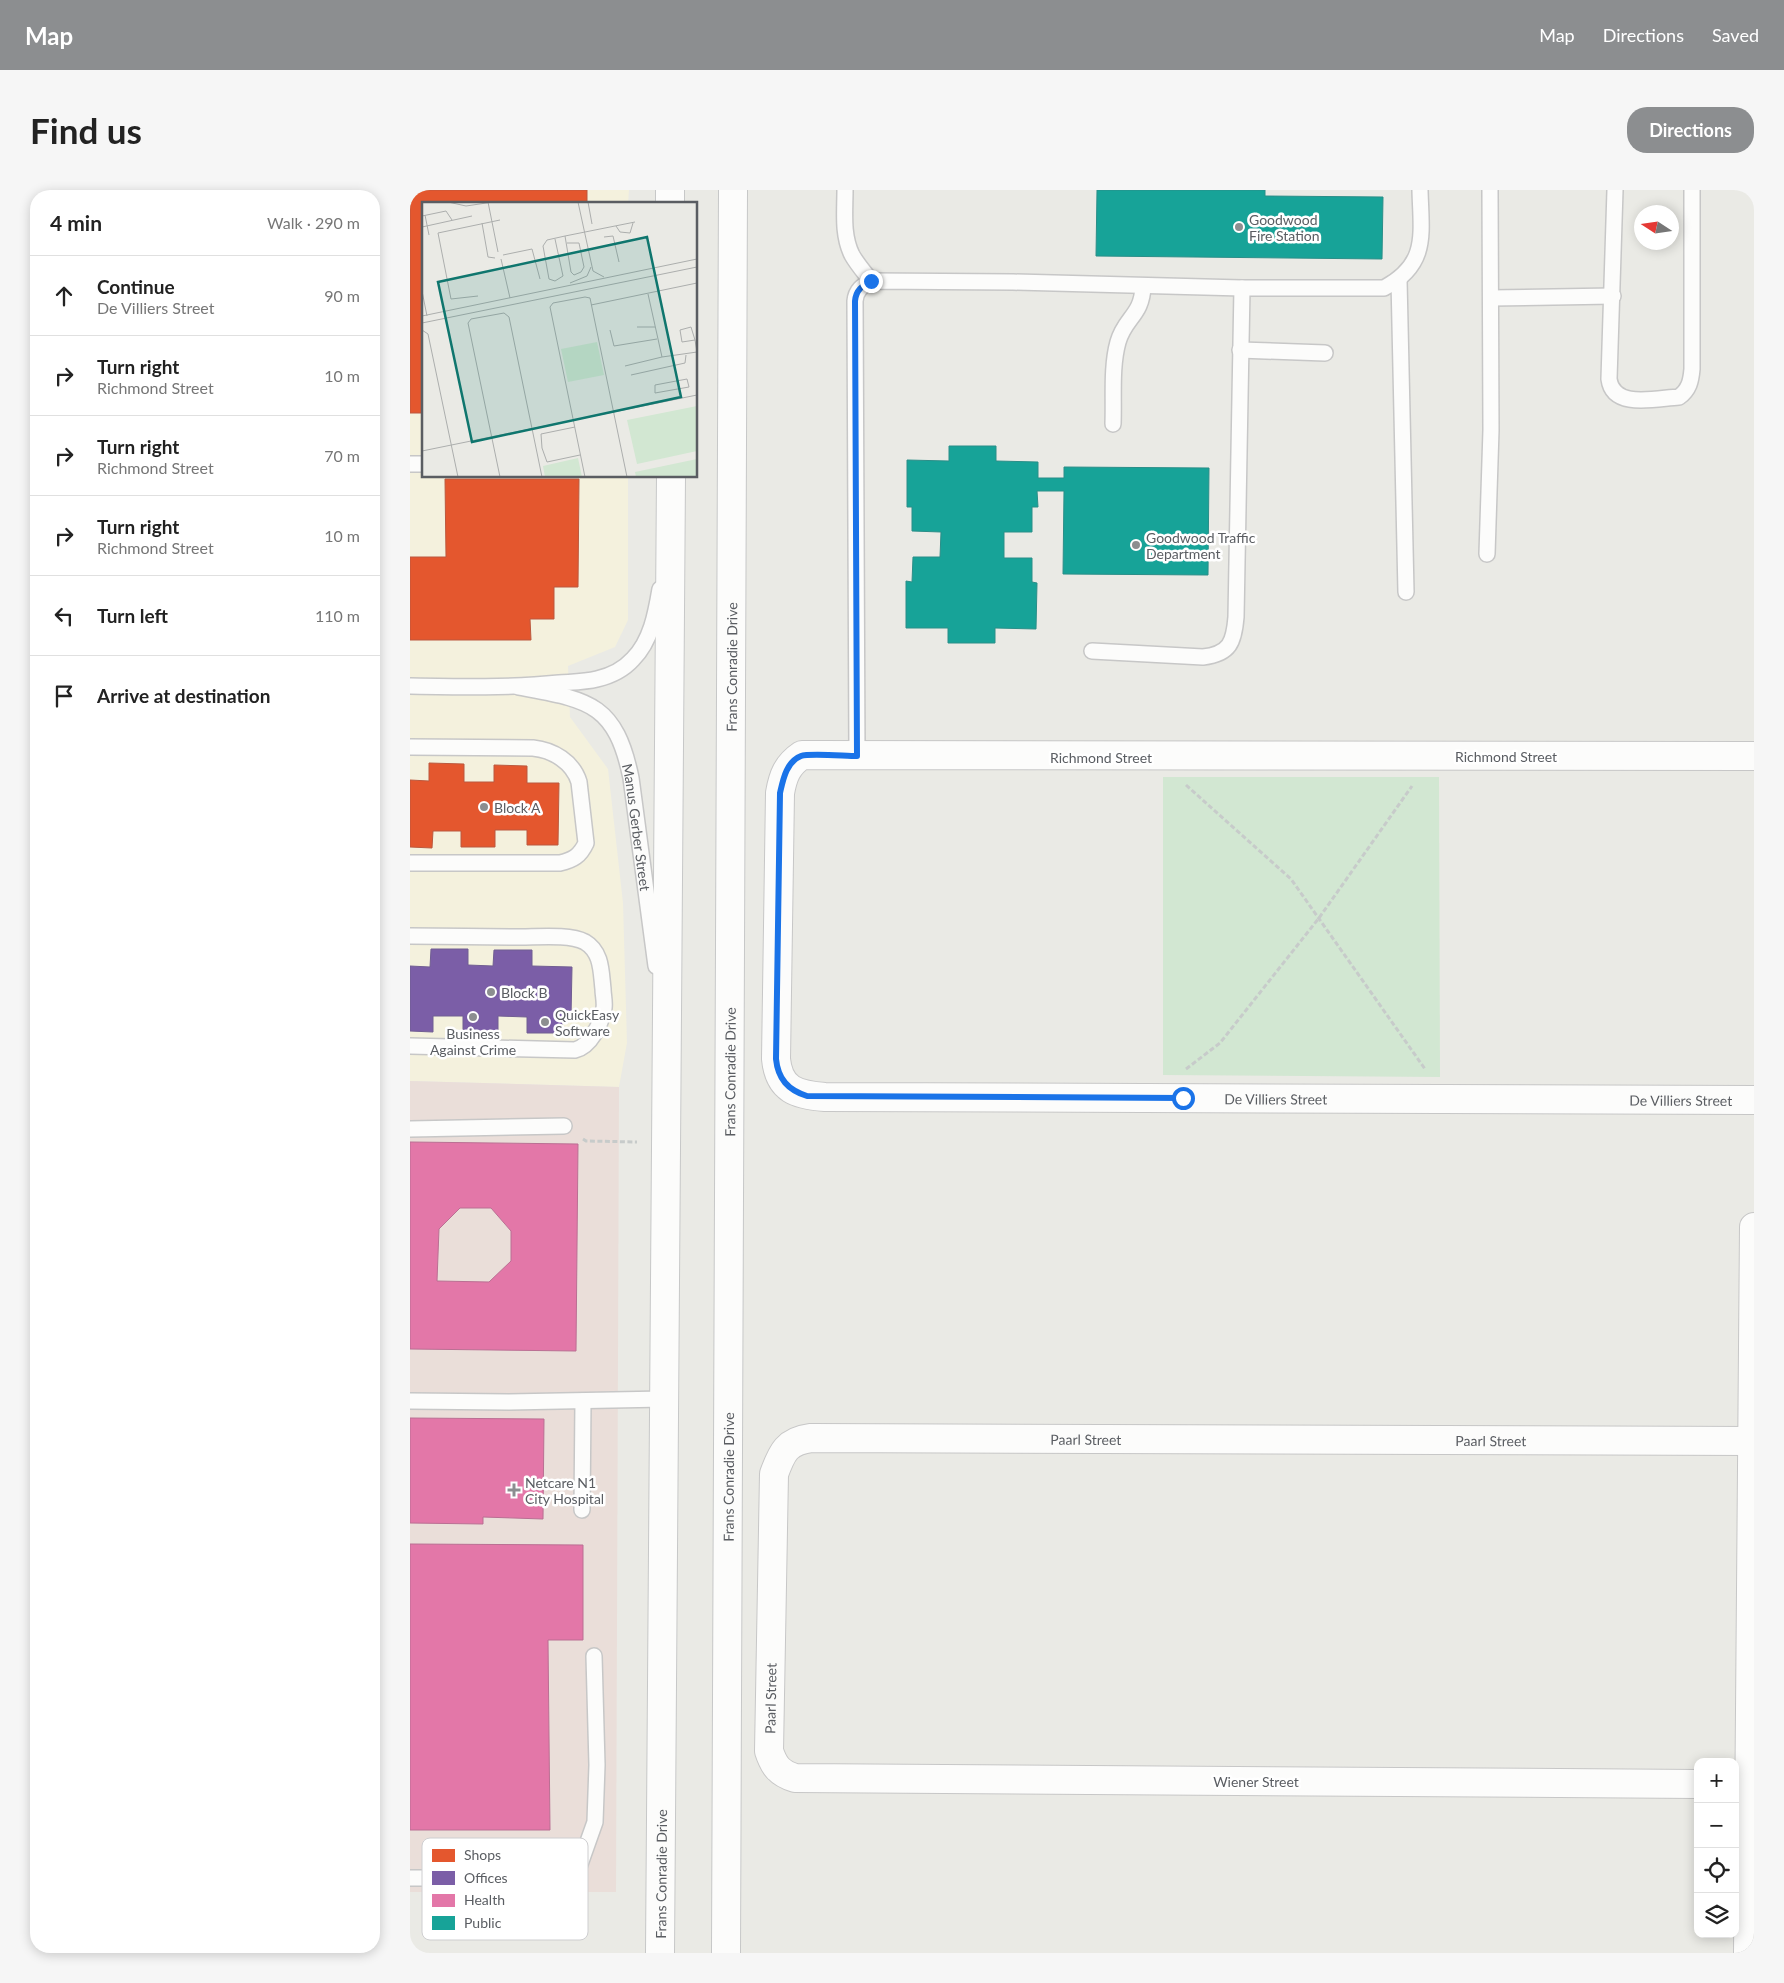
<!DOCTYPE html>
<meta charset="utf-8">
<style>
body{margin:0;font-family:Lato,sans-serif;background:#f6f6f6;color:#222}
.controls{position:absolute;right:15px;bottom:15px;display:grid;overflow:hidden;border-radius:10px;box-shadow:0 2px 12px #0003}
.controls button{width:45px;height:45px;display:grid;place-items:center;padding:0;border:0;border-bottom:1px solid #e0e0e0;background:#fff;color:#222;font:25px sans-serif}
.compass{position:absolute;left:1224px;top:15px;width:45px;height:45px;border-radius:50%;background:#fff;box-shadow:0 2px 12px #0003;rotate:282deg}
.stop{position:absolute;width:15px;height:15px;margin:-11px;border:4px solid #1a73e8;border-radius:50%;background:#fff}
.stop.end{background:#1a73e8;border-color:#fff;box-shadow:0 1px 5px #0008}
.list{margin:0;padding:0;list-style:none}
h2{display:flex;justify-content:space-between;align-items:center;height:65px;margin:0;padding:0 20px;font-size:21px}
h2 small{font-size:16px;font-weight:400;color:#767676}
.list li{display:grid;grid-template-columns:32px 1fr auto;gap:15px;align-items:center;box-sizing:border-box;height:80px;padding:0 20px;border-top:1px solid #e0e0e0}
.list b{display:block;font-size:19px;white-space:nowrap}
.list p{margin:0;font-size:16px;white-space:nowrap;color:#767676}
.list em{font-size:16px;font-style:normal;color:#767676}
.icon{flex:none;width:28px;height:28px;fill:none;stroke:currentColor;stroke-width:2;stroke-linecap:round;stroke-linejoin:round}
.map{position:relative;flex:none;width:1344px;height:1763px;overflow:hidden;border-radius:20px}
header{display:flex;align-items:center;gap:30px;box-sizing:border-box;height:70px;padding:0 25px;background:#8c8e90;color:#fff}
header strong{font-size:24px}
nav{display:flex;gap:28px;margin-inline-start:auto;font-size:18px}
.intro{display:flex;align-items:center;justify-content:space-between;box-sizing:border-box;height:120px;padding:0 30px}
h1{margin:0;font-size:35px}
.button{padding:12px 22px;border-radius:20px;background:#8c8e90;color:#fff;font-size:18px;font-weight:700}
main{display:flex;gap:30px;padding:0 30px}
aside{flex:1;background:#fff;border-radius:20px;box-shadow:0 2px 12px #0003}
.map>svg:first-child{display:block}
.commercial{fill:#f4f1dd}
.medical{fill:#eaded9}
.green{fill:#d2e7d2}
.shops{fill:#e4572e;stroke:#bb593e}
.offices{fill:#7b5ea7;stroke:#715e92}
.health{fill:#e377a8;stroke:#ba6f93;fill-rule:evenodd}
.public{fill:#17a398;stroke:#2b8e88}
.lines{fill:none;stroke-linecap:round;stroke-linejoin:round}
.lane-casing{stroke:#c7c7c7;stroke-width:18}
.street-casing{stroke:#c7c7c7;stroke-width:30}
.secondary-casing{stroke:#c7c8c8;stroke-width:30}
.path{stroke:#c7cbca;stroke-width:3;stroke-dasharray:5 2.5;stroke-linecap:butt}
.lane{stroke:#fcfcfb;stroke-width:15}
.street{stroke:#fcfcfb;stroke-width:28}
.secondary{stroke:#fcfcfb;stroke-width:28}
.route{stroke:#1a73e8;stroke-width:6}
.poi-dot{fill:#8c8e90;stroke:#fff;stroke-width:2}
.labels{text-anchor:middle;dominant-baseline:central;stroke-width:5;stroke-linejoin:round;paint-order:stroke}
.poi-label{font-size:14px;fill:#5a5d62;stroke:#fff;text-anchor:start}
.street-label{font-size:14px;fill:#5a5d62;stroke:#fff}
.inset-road{fill:none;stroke:#acaead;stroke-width:1}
.view{fill:#0f766e;fill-opacity:0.15;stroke:#0f766e;stroke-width:2.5}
.inset-edge{fill:none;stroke:#5a5d62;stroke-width:2.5}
.key{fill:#fff;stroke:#ceced0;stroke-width:1}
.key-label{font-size:14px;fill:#5a5d62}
</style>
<header>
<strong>Map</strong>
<nav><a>Map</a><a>Directions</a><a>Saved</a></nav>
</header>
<div class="intro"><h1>Find us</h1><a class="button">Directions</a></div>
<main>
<aside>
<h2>4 min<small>Walk · 290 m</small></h2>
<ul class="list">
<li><svg class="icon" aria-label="ahead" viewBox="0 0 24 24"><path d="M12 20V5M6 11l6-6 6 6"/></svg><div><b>Continue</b><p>De Villiers Street</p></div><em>90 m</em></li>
<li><svg class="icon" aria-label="right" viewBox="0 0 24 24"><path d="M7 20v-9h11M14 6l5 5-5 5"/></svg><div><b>Turn right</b><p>Richmond Street</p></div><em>10 m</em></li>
<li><svg class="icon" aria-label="right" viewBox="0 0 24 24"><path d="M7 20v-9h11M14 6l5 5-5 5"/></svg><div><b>Turn right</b><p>Richmond Street</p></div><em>70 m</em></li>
<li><svg class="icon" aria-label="right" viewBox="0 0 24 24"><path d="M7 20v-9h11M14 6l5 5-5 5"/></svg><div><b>Turn right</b><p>Richmond Street</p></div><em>10 m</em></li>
<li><svg class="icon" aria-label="left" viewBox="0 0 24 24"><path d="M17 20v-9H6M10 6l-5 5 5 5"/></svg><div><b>Turn left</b></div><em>110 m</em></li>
<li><svg class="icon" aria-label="arrive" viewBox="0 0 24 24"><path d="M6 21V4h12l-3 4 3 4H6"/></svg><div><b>Arrive at destination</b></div></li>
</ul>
</aside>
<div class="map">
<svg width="1344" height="1763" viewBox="0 0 1344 1763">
<rect width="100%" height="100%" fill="#eaeae5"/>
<polygon class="commercial" points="0,0 219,0 218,14 14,14 14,286 218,286 218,430 205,457 158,476 160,527 198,579 213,713 217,853 209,897 0,891"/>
<polygon class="medical" points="0,891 209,897 206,1702 0,1702"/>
<polygon class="green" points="753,587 1029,587 1030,887 753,885"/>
<g class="shops">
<polygon points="0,0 177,0 177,14 14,14 14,223 0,223"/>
<polygon points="35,289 169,289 168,397 144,397 144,429 120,429 121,450 0,450 0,367 36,367"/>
<polygon points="19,573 54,574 54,592 84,592 84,575 117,576 117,593 149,593 148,655 117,655 117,640 85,640 85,657 51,657 51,641 23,641 22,658 0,657 0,590 19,591"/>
</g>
<polygon class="offices" points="21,759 58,759 58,775 83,776 84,760 122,760 122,776 162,777 161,827 152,827 152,843 117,843 117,827 88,826 88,842 53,842 53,826 23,826 23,842 0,841 0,776 20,777"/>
<g class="health">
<path d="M0,952L168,954L166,1161L0,1159ZM50,1018H81L101,1041V1071L79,1092L27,1091L29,1039Z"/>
<polygon points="0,1228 134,1229 133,1329 73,1327 73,1334 0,1333"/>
<polygon points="0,1354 173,1355 173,1450 138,1450 140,1640 0,1640"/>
</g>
<g class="public">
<polygon points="687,0 855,0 855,6 973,7 972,69 686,66"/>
<polygon points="539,256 586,256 586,271 628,272 628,288 654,288 654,277 799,278 798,385 653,384 654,301 627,301 628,317 622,317 622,342 594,342 594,368 622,368 622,392 627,393 626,439 585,438 585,453 538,453 538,438 496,438 496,391 502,392 503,367 530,367 531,342 502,341 502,317 497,317 497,270 539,271"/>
</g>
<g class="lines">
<defs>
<g id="lane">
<path d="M435,0C435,22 432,45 442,65C447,74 455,83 461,91"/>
<path d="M1205,0L1199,189C1203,220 1247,208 1269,207C1279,200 1281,191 1282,179V0"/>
<polyline points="989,90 996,402"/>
<polyline points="1081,108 1203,106"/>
<polyline points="830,160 915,163"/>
<path d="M703,234C704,208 701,177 708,152C715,127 732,126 733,96"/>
<polyline points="0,274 14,274"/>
<polyline points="1077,364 1081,240 1080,0"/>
<path d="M682,461L793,467C820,464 824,452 826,427L832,98"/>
<path d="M0,496C50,497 99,498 149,493C162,492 175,492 187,489C200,486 214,479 223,469C241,451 246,423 250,399"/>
<path id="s1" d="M108,497C177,510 205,511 221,588L246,776"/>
<path d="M0,557L123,558C143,560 163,572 169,592L176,653C170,666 163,670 150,673H0"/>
<path d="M447,566L445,111C446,100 452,96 461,91L603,92L832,98H974C1019,74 1011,44 1010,0"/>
<path d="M0,746C37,746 74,747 111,747C128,747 160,744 175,752C192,762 191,782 193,799C193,805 195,812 194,818C191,834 181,856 165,860L0,856"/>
<polyline points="0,939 154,936"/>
<polyline points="0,1211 99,1212 254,1209"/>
<polyline points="172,1320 173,1211"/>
<polyline points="0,1688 150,1688 159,1685 169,1677 185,1632 187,1575 184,1466"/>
</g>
<g id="street">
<path id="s2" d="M1344,566L392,565C377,575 373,586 370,603L366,869C369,900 387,905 415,907L1344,910"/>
<path id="s3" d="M1288,1594L385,1588C369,1583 364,1576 359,1561L364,1284C372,1262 377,1251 401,1248L1344,1251"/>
<polyline points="1338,1763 1344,1037"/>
</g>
<g id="secondary">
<polyline points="260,14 260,0"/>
<path id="s4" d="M250,1763L261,286"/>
<path id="s5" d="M316,1763L323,0"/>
</g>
</defs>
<use href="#lane" class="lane-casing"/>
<use href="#street" class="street-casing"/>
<use href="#secondary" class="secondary-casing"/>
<g class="path">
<polyline points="776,595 881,689 1015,879"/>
<polyline points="776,879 810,853 909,728 1002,596"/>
<polyline points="173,949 176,951 227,952"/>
</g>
<use href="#lane" class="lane"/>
<use href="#street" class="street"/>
<use href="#secondary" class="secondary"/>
</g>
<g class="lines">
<path class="route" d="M461,91C452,96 446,100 445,111L447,566C435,566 399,563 391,566C376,572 373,590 370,603L366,869C368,889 378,900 397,906L773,908"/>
</g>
<g class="poi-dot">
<circle cx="829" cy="37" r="5"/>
<circle cx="726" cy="355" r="5"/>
<circle cx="74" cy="617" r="5"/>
<circle cx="81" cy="802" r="5"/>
<circle cx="63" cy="827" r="5"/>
<circle cx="135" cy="832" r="5"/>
<path d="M101.5 1292.5h5v5h5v5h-5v5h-5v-5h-5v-5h5z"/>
</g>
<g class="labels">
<g class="poi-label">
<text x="839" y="29">Goodwood<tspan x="839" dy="16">Fire Station</tspan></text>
<text x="736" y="347">Goodwood Traffic<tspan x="736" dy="16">Department</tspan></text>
<text x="84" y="617">Block A</text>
<text x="91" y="802">Block B</text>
<text x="145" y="824">QuickEasy<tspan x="145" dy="16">Software</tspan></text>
<text x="63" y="843" text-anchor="middle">Business<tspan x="63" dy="16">Against Crime</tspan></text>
<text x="115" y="1292">Netcare N1<tspan x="115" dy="16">City Hospital</tspan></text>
</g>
<g class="street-label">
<text stroke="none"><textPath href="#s5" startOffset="1286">Frans Conradie Drive</textPath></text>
<text x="1096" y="566">Richmond Street</text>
<text x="691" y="567">Richmond Street</text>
<text stroke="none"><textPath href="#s1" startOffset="210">Manus Gerber Street</textPath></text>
<text stroke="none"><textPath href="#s5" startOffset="881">Frans Conradie Drive</textPath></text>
<text stroke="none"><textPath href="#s2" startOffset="1784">De Villiers Street</textPath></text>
<text stroke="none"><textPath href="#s2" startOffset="2189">De Villiers Street</textPath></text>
<text stroke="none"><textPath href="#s3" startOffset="1550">Paarl Street</textPath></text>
<text stroke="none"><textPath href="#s3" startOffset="1955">Paarl Street</textPath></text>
<text stroke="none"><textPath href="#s5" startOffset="476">Frans Conradie Drive</textPath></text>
<text stroke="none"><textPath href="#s3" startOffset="995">Paarl Street</textPath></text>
<text x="846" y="1591">Wiener Street</text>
<text stroke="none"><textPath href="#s4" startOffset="79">Frans Conradie Drive</textPath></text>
</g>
</g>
<g transform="translate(12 12)">
<rect width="275" height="275" fill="#eaeae5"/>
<path d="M175,140L182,173L146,180L139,147ZM275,204V249L215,262L205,218ZM156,256L160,275H123L121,264ZM275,257V275H214L213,270Z" fill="#d2e7d2"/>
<path class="inset-road" d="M26,0L44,4L71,0M66,0L76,50M156,0L171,69L182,75M166,0L170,22M3,13L7,33M0,14L24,9L30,18M60,21L66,55L73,56M194,24L198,30L208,31L211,21M0,25L50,14M143,34L149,70L152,73L159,70L162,65L157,41H145M182,35L191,34L197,60M133,37L141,74L133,79L127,77L121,44L125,38L143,34L213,20M81,53L110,47L118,77M79,57L88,96M148,81L165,74L169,65M0,89L5,114M226,92L240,155L275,150M56,94L29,97L16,31L78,18M169,103L275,81M0,114L275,57M0,121L275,65M215,125H233M0,128L6,132L36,275M188,128L192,144L235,137M273,138L260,140L258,128L269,125L273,138L275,150M203,164L240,155M209,173L263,161L264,153M265,177L267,185L233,191V183ZM153,225L119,232L120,246L125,260L158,253M0,249L275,193M78,275L46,121L49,117L82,111L87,115L120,275M163,275L128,105L131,101L163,95L168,96L205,275"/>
<path class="view" d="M225,35L259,195L50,240L16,80Z"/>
<rect width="275" height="275" class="inset-edge"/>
</g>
<rect x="12" y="1648" width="166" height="102" rx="8" class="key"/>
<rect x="22" y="1659" width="23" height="13" fill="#e4572e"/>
<rect x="22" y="1681" width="23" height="14" fill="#7b5ea7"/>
<rect x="22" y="1704" width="23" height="13" fill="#e377a8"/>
<rect x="22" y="1726" width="23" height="14" fill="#17a398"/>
<g class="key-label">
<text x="54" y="1670">Shops</text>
<text x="54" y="1693">Offices</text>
<text x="54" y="1715">Health</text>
<text x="54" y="1738">Public</text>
</g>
</svg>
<div class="controls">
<button>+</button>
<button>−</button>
<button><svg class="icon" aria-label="locate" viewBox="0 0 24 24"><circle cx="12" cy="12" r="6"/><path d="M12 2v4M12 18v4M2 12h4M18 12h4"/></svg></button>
<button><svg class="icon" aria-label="layers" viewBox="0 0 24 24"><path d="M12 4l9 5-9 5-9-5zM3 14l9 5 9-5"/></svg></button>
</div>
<svg class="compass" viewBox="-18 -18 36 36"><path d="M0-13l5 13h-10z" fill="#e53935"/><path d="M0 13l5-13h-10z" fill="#767676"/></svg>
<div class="stop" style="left:773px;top:908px"></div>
<div class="stop end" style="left:461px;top:91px"></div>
</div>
</main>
